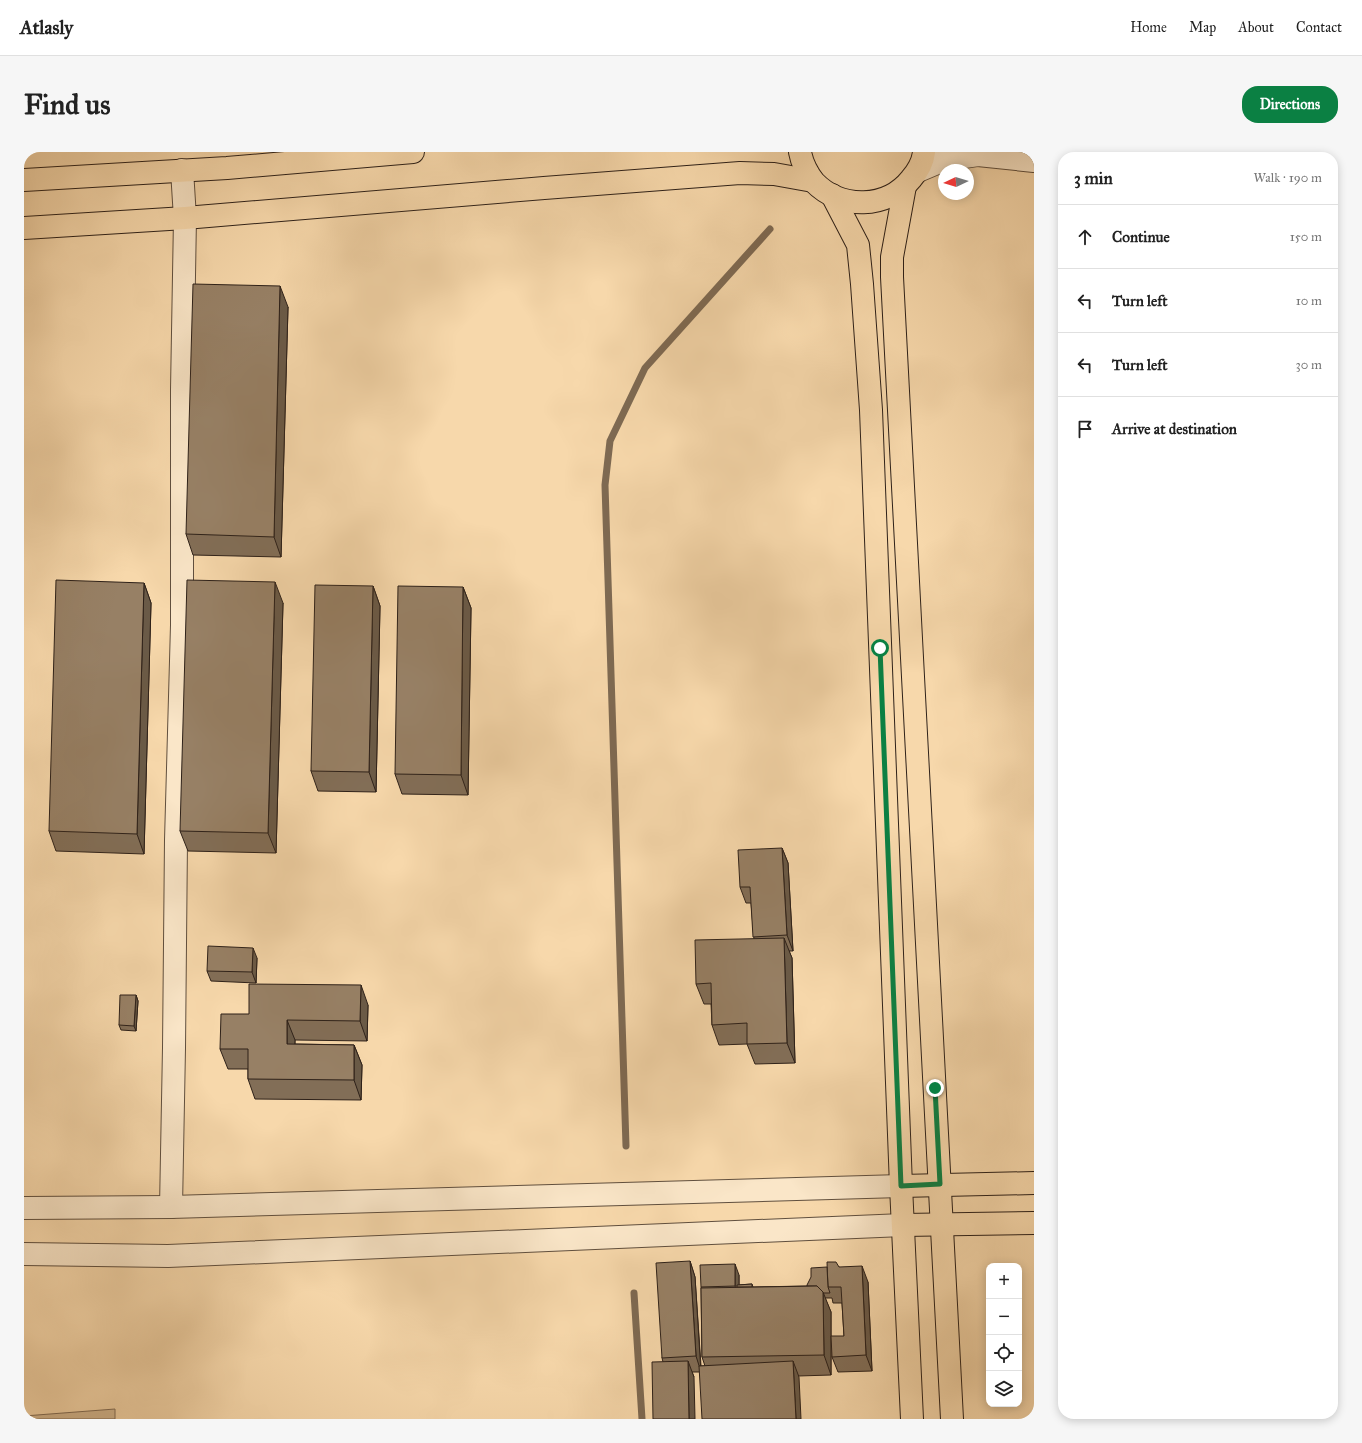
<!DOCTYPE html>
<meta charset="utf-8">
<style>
body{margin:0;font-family:"IM FELL Great Primer",serif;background:#f6f6f6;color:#222}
.controls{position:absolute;right:12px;bottom:12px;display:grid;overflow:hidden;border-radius:8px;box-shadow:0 2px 10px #0003}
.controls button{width:36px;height:36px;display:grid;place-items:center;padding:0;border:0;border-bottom:1px solid #e0e0e0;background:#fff;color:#222;font:20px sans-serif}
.compass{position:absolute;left:914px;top:12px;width:36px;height:36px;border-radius:50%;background:#fff;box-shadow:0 2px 10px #0003;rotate:266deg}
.stop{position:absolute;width:12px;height:12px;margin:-9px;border:3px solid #0b8043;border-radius:50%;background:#fff}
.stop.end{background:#0b8043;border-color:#fff;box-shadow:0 1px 4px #0008}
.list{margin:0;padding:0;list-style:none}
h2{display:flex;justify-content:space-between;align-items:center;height:52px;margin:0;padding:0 16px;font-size:17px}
h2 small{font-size:13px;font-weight:400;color:#767676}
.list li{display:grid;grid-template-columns:26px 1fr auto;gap:12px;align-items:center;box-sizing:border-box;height:64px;padding:0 16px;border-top:1px solid #e0e0e0}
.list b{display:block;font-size:15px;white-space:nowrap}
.list em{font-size:13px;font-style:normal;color:#767676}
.icon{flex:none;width:22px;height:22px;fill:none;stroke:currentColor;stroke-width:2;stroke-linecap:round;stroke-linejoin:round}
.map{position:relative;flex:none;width:1010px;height:1267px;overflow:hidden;border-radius:16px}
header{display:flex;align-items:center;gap:24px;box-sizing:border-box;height:56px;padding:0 20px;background:#fff;border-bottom:1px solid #e0e0e0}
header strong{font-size:19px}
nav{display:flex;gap:22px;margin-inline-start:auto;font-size:14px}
.intro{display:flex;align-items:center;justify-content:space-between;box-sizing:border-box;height:96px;padding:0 24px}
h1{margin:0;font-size:28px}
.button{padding:10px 18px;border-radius:16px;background:#0b8043;color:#fff;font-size:14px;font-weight:700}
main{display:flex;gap:24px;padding:0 24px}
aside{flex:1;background:#fff;border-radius:16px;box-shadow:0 2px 10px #0003}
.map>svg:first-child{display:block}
.green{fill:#d5b992;stroke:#826d56}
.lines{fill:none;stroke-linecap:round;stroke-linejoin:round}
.stream{stroke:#7e6a53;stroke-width:7}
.minor-casing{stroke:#604f3e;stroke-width:24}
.major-casing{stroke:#2e2119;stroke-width:24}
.minor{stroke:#fae6c8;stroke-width:22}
.major{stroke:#f7d8ab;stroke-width:22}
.wall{fill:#826e57;stroke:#2e2119}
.shaded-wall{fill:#6a5a47;stroke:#2e2119}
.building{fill:#978065;stroke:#2e2119}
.route{stroke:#0b8043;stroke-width:5}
</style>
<header>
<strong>Atlasly</strong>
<nav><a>Home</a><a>Map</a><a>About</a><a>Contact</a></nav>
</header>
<div class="intro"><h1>Find us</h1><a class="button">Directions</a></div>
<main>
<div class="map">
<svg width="1010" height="1267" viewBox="0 0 1010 1267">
<rect width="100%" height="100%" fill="#f7d8ab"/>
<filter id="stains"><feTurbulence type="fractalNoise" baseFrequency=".005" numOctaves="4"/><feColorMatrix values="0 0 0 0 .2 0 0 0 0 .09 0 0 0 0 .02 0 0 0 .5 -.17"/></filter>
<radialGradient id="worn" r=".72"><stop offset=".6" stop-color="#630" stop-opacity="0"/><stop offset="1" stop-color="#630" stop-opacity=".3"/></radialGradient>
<polygon class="green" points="91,1257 91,1267 0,1267 0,1264"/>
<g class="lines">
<g class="stream">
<polyline points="602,994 581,333 586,289 621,216 746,77"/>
<polyline points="610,1141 618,1267"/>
</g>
<defs>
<g id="minor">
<polyline points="954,3 1010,9"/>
<polyline points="894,19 920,8 954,3 946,0"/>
<polyline points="147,1055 150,896 152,688 158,473 158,238 161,66 158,18"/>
<polyline points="0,1056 147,1055 877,1034"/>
<polyline points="0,1102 144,1104 879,1073"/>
</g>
<g id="major">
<path d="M776,0C778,11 783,21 790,30C817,58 863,57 887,27C894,19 899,10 900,0"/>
<polyline points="0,28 203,16 389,0"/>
<polyline points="881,34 868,105 868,125 928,1267"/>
<polyline points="808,43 834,93 838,132 847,258 877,1034 888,1267"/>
<polyline points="0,76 161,66 520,36 716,21 750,22 789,29"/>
<polyline points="877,1034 1010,1031"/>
<polyline points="879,1073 1010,1071"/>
</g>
</defs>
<use href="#minor" class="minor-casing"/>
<use href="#major" class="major-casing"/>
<use href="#minor" class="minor"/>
<use href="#major" class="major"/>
</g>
<g class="wall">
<polygon points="264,155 257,405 169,403 162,382"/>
<polygon points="120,431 127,451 120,702 32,699 25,679"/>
<polygon points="349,434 356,454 352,640 294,639 287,619"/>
<polygon points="439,435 447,456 444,643 378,642 371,622"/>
<polygon points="259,451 252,701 164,699 156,679"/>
<polygon points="758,696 764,711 769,799 765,799 768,806 771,911 731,912 723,892 695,893 688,873 687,852 680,852 672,832 730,787 727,751 722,751 716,735"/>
<polygon points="233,806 232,831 187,829 183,819"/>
<polygon points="112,843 114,849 112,879 97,878 95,873"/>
<polygon points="344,853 343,889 271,888 271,892 330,893 338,913 337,948 231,947 224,927 224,917 204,917 196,897 225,862"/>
<polygon points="666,1109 671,1125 677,1214 681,1214 678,1205 677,1135 715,1123 715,1133 728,1132 729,1135 783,1134 815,1115 844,1130 848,1219 814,1220 808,1205 820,1184 818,1151 809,1151 808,1146 801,1146 807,1160 807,1223 774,1224 775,1225 676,1220 668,1220 670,1225 639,1210 638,1206"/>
</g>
<g class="shaded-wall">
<polygon points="256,134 264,155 257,405 250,385"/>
<polygon points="251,430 259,451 252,701 244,681"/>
<polygon points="120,431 127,451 120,702 113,682"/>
<polygon points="349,434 356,454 352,640 345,620"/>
<polygon points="439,435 447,456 444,643 437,623"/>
<polygon points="758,696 764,711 769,799 763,783"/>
<polygon points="760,786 768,806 771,911 763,891"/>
<polygon points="229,796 233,806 232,831 228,820"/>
<polygon points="337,833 344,853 343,889 336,869"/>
<polygon points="112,843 114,849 112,879 110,874"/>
<polygon points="263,868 271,888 270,912 263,892"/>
<polygon points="330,893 338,913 337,948 330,928"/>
<polygon points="666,1109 671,1125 677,1220 672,1204"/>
<polygon points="711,1112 715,1123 715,1145 711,1134"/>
<polygon points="838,1114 844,1130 848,1219 842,1203"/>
<polygon points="799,1140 807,1160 807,1223 800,1203"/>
<polygon points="664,1209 670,1225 671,1267 665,1267"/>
<polygon points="769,1209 775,1225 777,1267 772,1267"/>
</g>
<g class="building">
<polygon points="169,132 256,134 250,385 162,382"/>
<polygon points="32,428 120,431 113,682 25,679"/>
<polygon points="163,428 251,430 244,681 156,679"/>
<polygon points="291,433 349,434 345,620 287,619"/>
<polygon points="374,434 439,435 437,623 371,622"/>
<polygon points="758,696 763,783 729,785 726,735 716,735 714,698"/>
<polygon points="760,786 763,891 723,892 723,871 688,873 687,831 672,832 671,788"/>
<polygon points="184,794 229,796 228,820 183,819"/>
<polygon points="225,832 337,833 336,869 263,868 263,892 330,893 330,928 224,927 224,897 196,897 197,862 225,862"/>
<polygon points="96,843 112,843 110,874 95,873"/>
<polygon points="666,1109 672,1204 638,1206 632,1111"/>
<polygon points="803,1110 812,1110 815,1115 838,1114 842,1203 808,1205 807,1184 820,1184 817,1135 804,1135"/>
<polygon points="711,1112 711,1134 677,1135 676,1113"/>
<polygon points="803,1115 804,1135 806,1141 799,1141 799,1140 793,1134 783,1134 783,1133 787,1125 787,1116"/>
<polygon points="728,1132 728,1135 713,1135 713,1133"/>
<polygon points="793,1134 799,1140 800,1203 678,1205 677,1136"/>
<polygon points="664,1209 665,1267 629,1267 628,1210"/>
<polygon points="769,1209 772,1267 678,1267 675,1214"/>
</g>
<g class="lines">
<polyline class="route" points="856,496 877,1034 916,1032 911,936"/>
</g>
<rect width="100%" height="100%" filter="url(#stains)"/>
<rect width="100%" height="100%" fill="url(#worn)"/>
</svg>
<div class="controls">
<button>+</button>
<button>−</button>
<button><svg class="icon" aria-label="locate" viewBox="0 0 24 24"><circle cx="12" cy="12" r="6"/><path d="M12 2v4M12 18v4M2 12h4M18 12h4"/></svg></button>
<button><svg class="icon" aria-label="layers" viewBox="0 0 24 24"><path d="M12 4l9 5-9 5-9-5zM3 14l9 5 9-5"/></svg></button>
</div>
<svg class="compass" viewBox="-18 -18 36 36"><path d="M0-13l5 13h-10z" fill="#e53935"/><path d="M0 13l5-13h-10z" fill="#767676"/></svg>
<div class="stop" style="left:856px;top:496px"></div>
<div class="stop end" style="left:911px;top:936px"></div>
</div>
<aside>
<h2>3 min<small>Walk · 190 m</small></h2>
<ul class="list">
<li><svg class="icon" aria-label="ahead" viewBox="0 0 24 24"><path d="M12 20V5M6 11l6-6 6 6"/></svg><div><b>Continue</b></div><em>150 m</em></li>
<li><svg class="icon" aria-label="left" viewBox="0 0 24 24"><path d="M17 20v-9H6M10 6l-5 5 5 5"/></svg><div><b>Turn left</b></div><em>10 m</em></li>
<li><svg class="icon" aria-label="left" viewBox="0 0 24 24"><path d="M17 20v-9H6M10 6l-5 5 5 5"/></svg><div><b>Turn left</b></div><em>30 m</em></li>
<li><svg class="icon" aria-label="arrive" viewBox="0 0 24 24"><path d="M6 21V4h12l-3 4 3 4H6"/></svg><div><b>Arrive at destination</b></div></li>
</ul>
</aside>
</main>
